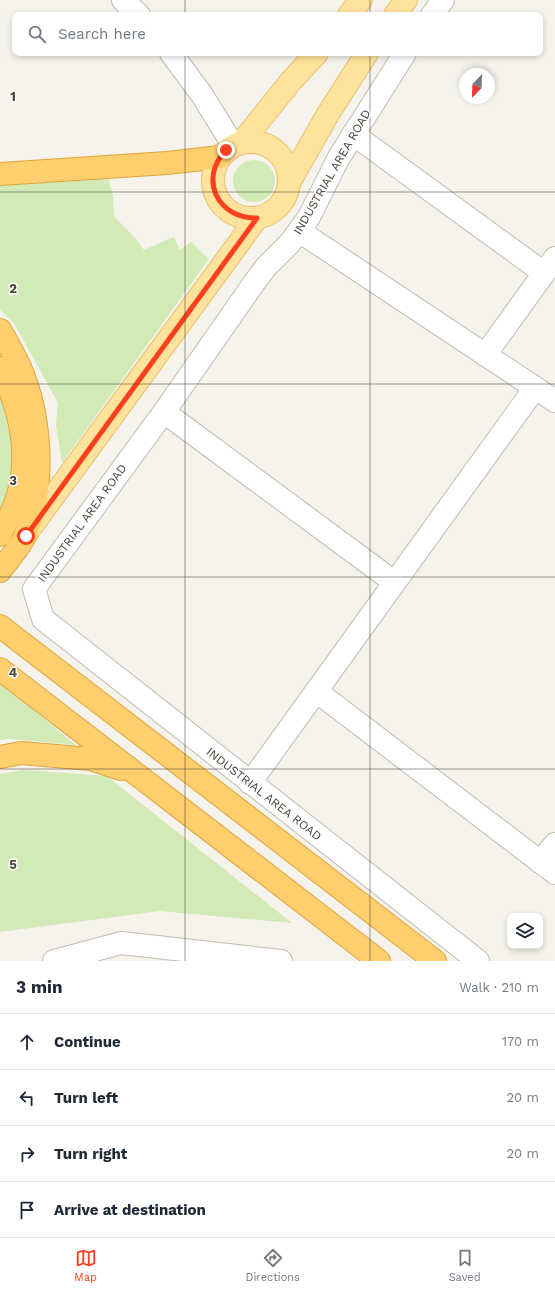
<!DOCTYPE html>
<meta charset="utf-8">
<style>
body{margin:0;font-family:"Work Sans",sans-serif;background:#f6f6f7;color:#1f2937}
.controls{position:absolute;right:12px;bottom:12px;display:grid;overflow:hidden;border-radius:8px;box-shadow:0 2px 6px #0003}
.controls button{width:36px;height:36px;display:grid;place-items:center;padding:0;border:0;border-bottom:1px solid #e0e1e3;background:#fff;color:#1f2937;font:20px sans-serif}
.compass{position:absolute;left:459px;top:68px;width:36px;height:36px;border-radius:50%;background:#fff;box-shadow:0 2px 6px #0003;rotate:203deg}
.stop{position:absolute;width:12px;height:12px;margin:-9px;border:3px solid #fc3f1d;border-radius:50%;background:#fff}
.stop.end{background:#fc3f1d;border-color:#fff;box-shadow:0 1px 4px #0008}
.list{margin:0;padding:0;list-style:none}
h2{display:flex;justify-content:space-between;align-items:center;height:52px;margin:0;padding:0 16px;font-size:17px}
h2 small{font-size:13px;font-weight:400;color:#747a83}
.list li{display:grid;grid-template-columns:26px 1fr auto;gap:12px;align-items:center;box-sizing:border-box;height:56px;padding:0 16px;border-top:1px solid #e0e1e3}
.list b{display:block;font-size:15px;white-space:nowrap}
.list em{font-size:13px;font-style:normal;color:#747a83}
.icon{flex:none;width:22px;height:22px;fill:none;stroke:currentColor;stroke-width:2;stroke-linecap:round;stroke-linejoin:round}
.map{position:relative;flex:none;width:555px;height:961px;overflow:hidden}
.search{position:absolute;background:#fff;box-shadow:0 2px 6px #0003;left:12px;right:12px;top:12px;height:44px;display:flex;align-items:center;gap:10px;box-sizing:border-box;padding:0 14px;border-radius:8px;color:#747a83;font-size:15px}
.sheet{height:276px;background:#fff}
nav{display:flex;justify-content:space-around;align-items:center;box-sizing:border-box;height:56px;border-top:1px solid #e0e1e3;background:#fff;font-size:11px;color:#747a83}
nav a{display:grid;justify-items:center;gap:2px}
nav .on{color:#fc3f1d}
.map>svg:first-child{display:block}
.green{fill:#d2eab5}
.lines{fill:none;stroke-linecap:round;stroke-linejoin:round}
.minor-casing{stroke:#c2bbae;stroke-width:24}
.major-casing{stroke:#e6c16a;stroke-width:24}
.highway-casing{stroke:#e0a43c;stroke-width:24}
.minor{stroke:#fff;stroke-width:22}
.major{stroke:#ffe39c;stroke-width:22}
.highway{stroke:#ffcf6e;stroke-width:22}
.route{stroke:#fc3f1d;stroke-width:5}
.grid{fill:none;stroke:#4b4439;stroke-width:1;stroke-opacity:0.55}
.labels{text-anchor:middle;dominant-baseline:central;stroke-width:3;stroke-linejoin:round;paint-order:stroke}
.street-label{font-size:12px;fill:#4b4439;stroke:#fff}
.grid-label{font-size:13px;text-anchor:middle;font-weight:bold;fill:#4b4439;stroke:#fff;stroke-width:3;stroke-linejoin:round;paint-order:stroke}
</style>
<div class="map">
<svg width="555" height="961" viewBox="0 0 555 961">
<rect width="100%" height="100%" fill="#f6f3ec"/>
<g class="green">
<circle cx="254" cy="181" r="21"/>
<polygon points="108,178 113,195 114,216 135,238 144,250 174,237 180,250 191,242 209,259 62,463 56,425 58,403 14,323 0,310 0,185"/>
<polygon points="0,390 10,409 12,491 0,508"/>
<polygon points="0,683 76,745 10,739 0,740"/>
<polygon points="24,770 107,776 292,923 160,911 0,932 0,774"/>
</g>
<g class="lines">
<defs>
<g id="minor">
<polyline points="123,0 139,15"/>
<polyline points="432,15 443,0"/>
<polyline points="171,53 202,95 233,145"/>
<polyline points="405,53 338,159 309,217 290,243 266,267 254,283 164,412 34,589 43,619 478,961"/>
<polyline points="353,134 544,273"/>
<polyline points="299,231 555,401"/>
<polyline points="485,355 555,258"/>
<polyline points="164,412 394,582"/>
<polyline points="316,691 555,873"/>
<polyline points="250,783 535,388"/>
<polyline points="540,862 555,844"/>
<polyline points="54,961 121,943 281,961"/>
</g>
<g id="major">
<polyline points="349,15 361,0"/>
<polyline points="395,15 406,0"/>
<circle cx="251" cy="180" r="38"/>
<polyline points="242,142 291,81 317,53"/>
<polyline points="290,181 328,114 367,53"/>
<polyline points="26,534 257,218"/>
</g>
<g id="highway">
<polyline points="0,174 167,163 220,157"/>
<path d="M0,330C7,341 13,353 19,365C41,414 46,483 26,534C22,545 7,561 0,571"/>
<path d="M0,368C21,410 32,459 15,504C11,515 5,525 0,535"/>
<polyline points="0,626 435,961"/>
<polyline points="0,669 379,961"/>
<polyline points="0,757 21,753 91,759 121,769"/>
</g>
</defs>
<use href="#minor" class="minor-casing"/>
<use href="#major" class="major-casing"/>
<use href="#highway" class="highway-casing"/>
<use href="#minor" class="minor"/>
<use href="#major" class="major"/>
<use href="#highway" class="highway"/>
</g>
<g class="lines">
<path class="route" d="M26,536L257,218C218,219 198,179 226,150"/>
</g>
<path class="grid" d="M185,0V15M370,0V15M185,53V961M370,53V961M0,192H555M0,384H555M0,577H555M0,769H555"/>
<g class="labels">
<g class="street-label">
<text transform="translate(332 172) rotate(-60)">INDUSTRIAL AREA ROAD</text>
<text transform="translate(82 523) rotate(-54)">INDUSTRIAL AREA ROAD</text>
<text transform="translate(264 794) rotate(38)">INDUSTRIAL AREA ROAD</text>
</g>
</g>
<g class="grid-label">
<text x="13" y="101">1</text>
<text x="13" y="293">2</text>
<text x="13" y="485">3</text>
<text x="13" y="677">4</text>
<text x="13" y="869">5</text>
</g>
</svg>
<div class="controls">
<button><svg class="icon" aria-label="layers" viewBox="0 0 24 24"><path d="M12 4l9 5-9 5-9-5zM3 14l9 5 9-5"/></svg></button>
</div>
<svg class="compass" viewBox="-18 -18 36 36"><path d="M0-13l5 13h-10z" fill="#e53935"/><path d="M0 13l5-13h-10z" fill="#747a83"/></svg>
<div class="stop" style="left:26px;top:536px"></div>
<div class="stop end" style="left:226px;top:150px"></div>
<div class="search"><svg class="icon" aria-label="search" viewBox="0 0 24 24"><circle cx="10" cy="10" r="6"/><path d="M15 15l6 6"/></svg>Search here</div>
</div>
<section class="sheet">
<h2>3 min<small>Walk · 210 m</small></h2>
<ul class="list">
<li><svg class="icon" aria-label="ahead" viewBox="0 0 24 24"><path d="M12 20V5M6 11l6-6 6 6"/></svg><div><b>Continue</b></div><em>170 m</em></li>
<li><svg class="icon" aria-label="left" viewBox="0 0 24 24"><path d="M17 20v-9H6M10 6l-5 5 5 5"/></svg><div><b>Turn left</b></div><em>20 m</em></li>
<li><svg class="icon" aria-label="right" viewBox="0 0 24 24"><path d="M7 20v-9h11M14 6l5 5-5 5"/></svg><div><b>Turn right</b></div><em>20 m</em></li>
<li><svg class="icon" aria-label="arrive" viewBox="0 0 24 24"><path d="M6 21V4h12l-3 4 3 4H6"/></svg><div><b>Arrive at destination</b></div></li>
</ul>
</section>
<nav>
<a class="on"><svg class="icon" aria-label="map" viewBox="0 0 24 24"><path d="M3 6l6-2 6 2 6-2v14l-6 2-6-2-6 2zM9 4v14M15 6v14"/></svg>Map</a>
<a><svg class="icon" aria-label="directions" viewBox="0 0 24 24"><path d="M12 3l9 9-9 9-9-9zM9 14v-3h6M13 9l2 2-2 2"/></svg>Directions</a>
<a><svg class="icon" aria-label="saved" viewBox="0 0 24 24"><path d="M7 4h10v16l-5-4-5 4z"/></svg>Saved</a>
</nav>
